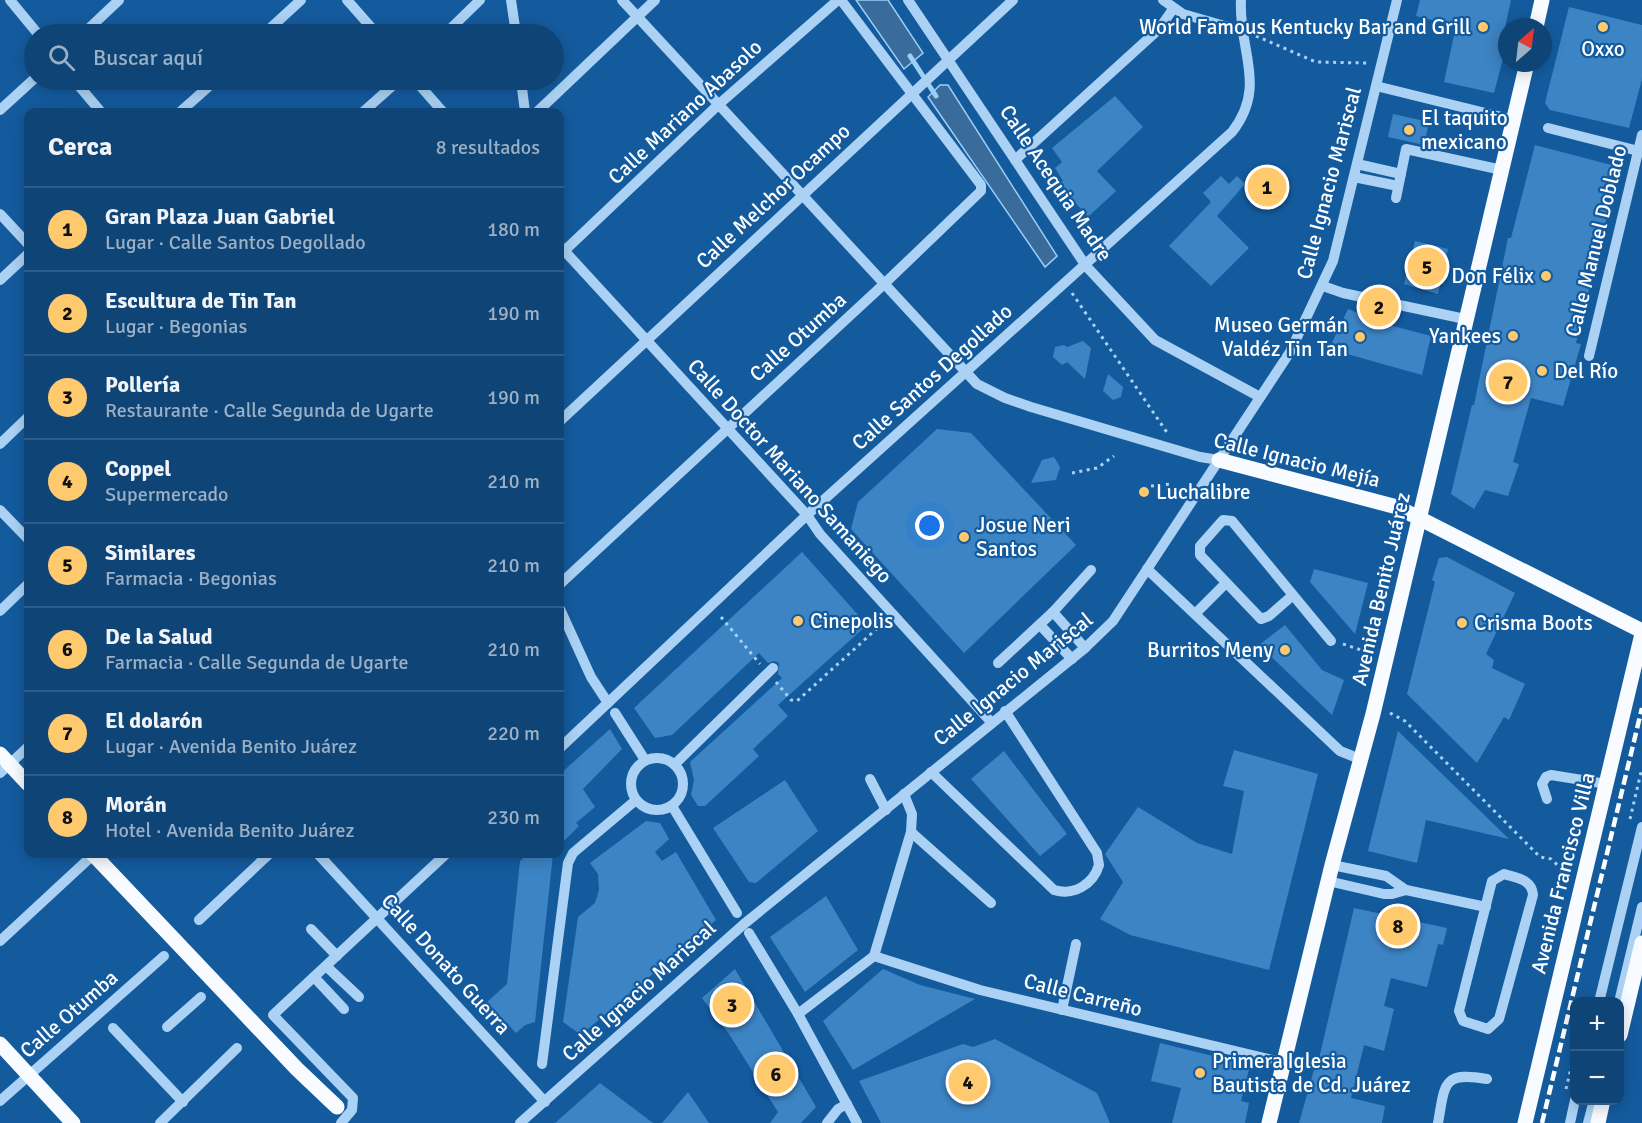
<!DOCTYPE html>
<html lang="es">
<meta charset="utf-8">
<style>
body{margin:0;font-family:Signika,sans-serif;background:#184b7b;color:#f1f3f6}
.controls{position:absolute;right:18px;bottom:18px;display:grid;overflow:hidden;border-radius:12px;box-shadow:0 3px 15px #0003}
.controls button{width:54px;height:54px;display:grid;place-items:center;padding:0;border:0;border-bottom:2px solid #2f5c88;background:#0f4476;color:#f1f3f6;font:30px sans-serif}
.compass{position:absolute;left:1498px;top:18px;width:54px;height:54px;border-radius:50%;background:#0f4476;box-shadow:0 3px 15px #0003;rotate:28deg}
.you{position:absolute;left:930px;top:526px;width:21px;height:21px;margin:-15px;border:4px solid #fff;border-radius:50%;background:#1a73e8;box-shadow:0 0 0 9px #1a73e833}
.badge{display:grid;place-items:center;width:39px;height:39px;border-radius:50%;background:#ffc96e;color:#111;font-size:20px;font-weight:700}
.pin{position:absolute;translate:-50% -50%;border:3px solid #fff;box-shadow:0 2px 6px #0006}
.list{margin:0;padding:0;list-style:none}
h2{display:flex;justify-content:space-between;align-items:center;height:78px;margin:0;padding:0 24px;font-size:26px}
h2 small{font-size:20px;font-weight:400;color:#9bb0c5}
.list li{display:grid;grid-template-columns:39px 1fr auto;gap:18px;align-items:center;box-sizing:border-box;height:84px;padding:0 24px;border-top:2px solid #2f5c88}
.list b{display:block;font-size:22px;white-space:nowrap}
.list p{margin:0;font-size:20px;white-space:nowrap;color:#9bb0c5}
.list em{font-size:20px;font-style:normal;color:#9bb0c5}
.icon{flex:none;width:33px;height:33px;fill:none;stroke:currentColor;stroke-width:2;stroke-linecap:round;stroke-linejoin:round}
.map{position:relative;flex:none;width:1642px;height:1123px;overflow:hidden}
.search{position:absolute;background:#0f4476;box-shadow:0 3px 15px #0003;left:24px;top:24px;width:540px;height:66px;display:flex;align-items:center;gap:15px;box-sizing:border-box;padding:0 21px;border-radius:33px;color:#9bb0c5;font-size:22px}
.panel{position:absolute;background:#0f4476;box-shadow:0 3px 15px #0003;left:24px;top:108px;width:540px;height:750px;border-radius:12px}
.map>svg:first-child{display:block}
.water{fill:#396b9b;stroke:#9dcef6;stroke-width:1.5}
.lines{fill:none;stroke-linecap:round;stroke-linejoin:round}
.stream{stroke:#9dcef6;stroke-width:5}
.building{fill:#3d84c4}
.path{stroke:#abd2f4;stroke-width:3;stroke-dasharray:3 4.5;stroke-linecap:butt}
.minor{stroke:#abd2f4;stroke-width:10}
.major{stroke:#f8fbff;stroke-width:15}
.rail{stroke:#fff;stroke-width:4.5;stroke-dasharray:10 4.5;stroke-linecap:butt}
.poi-dot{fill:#ffc96e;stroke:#145b9e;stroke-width:2}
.labels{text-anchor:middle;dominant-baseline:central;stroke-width:4.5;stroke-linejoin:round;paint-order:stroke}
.poi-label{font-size:21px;fill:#fff;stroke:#145b9e;text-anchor:start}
.street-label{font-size:21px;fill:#fff;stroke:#145b9e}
</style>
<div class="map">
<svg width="1642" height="1123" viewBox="0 0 1642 1123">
<rect width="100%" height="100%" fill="#145b9e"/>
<g class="water">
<polygon points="856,0 888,0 923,53 904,69"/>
<polygon points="940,85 948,85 1057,256 1045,267 928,97"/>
</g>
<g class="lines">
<polyline class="stream" points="910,56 936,96"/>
</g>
<g class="building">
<polygon points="1420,0 1511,0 1501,46 1506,47 1494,93 1444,82 1456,26 1416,16"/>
<polygon points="1569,7 1642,25 1642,79 1629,128 1550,110 1545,103"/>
<polygon points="1115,96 1143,127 1097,171 1116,191 1088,217 1059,184 1063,181 1055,168 1062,162 1052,148"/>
<polygon points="1393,114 1429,122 1424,145 1388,137"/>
<polygon points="1535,145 1619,167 1576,343 1581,344 1563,406 1531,398 1513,462 1519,464 1508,496 1485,490 1474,509 1451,494 1472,405 1474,405 1508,238 1511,238"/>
<polygon points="1221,176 1229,184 1237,176 1245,184 1217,216 1249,248 1211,286 1169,246 1211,202 1203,193"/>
<polygon points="1415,241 1448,249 1438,294 1404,284"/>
<polygon points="1348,309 1389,325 1431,336 1422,375 1329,349"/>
<polygon points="1083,341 1091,348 1085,379 1067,362 1062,365 1053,357 1055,347 1064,345 1067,347"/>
<polygon points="1108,374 1123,387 1121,397 1113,400 1103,391"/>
<polygon points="937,429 971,433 1076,545 964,653 851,529 858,502"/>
<polygon points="1054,457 1060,467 1056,480 1031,483 1042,460"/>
<polygon points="802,552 867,625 778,705 788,716 753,749 759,756 705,806 698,806 691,795 694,780 690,762 782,678 778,674 779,663 774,661 768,663 759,653 672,735 655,738 634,708"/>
<polygon points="1447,557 1515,593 1486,654 1494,660 1492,668 1525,684 1509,720 1504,717 1477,763 1407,694 1435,582 1432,580 1439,558"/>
<polygon points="1314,569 1368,583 1355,634 1310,582"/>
<polygon points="1285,625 1322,670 1344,680 1332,715 1259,645"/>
<polygon points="610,729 622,749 583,789 595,807 576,823 579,826 560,845 560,774"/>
<polygon points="1398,731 1509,839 1426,820 1417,863 1368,851"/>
<polygon points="1234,750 1318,774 1269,970 1130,935 1100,919 1123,882 1105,854 1138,807 1197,843 1232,854 1244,791 1223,786"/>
<polygon points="1004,751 1067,834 1040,856 971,779"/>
<polygon points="785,780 818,831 756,883 749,882 713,828"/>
<polygon points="646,821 660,823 669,839 655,852 662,861 676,852 716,920 581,1035 563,1022 578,917 595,903 599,890 598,874 590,863"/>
<polygon points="528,854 553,854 535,1022 525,1025 516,1033 487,1002 507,984 520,861"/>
<polygon points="826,896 858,950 805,992 770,937"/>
<polygon points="1354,908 1447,928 1443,945 1438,944 1427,987 1391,978 1384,1006 1394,1009 1384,1051 1364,1045 1351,1098 1385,1106 1382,1123 1299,1123 1317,1059 1319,1059"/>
<polygon points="735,969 816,1107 801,1123 770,1123 778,1112 729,1034 702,998"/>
<polygon points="883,969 920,985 975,999 853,1070 823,1021"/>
<polygon points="995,1039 1097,1093 1110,1123 881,1123 859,1081 963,1044 973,1047"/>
<polygon points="1160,1043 1250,1065 1241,1101 1249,1103 1245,1123 1172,1123 1181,1088 1151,1081"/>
<polygon points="600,1083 653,1123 555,1123"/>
<polygon points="688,1092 709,1123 662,1123"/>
</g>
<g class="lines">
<g class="path">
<polyline points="1256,36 1316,62 1367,63"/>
<polyline points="1072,293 1168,434"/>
<polyline points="1072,473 1097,468 1114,456"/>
<polyline points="1151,486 1172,484"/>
<polyline points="721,617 760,664"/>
<polyline points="1343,644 1364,651"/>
<polyline points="776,682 791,700 797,701 882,624"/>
<polyline points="1390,713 1405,721 1540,857 1551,859 1565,872"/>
<polyline points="1630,819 1642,768"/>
<polyline points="1566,1089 1574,1055"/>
</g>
<g class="minor">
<polyline points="10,0 38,34"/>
<polyline points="347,0 377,34"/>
<polyline points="511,0 516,34"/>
<polyline points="622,0 977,384 1005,398 1031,407 1200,457 1219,460"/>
<polyline points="908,0 1086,266 1155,340 1260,397"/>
<polyline points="1163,0 1183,14 1242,31"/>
<polyline points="83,34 119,0"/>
<polyline points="264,34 301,0"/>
<polyline points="445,34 480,0"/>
<polyline points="74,80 101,112"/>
<polyline points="415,80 443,112"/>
<polyline points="521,80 525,112"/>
<polyline points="1376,86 1514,120"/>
<polyline points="0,110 34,79"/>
<polyline points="180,112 216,80"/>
<polyline points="363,112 399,80"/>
<polyline points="537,112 655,0"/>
<polyline points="1548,128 1642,152"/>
<polyline points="1015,160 1159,29 1173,9"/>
<polyline points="1357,164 1401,174"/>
<polyline points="1354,177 1398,186"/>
<polyline points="1396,198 1406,149 1502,170"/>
<polyline points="0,214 28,244"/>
<polyline points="560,246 807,515 820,534 991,722"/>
<polyline points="560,255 718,105 838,0"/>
<polyline points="0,280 28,254"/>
<polyline points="1323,286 1343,293 1465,319"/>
<polyline points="1589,356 1642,135"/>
<polyline points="560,421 1013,0"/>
<polyline points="0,444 28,417"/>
<polyline points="0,510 28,539"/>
<polyline points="1147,569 1340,751 1360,759"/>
<polyline points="560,584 883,285 981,191 981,185 841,0"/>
<polyline points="1293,595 1269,616 1261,619 1200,555 1200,546 1223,520 1232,521 1331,641"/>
<polyline points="560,609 591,677 608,703"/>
<polyline points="0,611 28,584"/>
<polyline points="1053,612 1085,648"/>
<polyline points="1196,613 1225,584"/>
<polyline points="1040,625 1072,659"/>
<polyline points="998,663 1053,612 1091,570"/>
<polyline points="615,713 645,760"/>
<path d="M560,748L807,515L1232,132C1268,86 1238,50 1241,0"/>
<circle cx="657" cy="784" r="26"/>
<polyline points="675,764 773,668"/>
<path d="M931,772L1054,890C1073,896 1093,885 1099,865L1097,853L1005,711"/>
<polyline points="0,773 28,747"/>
<polyline points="870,779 886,810"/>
<polyline points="1547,799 1542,784 1546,777 1551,775 1607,784"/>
<polyline points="672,806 737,913"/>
<polyline points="911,832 991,903"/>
<polyline points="318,854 545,1102"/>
<polyline points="1332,865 1386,876 1406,890 1486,907"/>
<path d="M1504,874C1516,878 1532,879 1533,895L1499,1019L1488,1029L1463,1021L1459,1011L1492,881Z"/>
<polyline points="1328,881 1384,894 1392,894 1406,890"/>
<polyline points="199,920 269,854"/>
<polyline points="311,929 337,956"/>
<polyline points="749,933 798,1014 857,1123"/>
<polyline points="0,941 94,854"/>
<polyline points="874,956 980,990 1285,1063"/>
<polyline points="326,966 359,997"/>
<polyline points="314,977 344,1009"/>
<polyline points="1599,1002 1642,827"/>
<polyline points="1619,1002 1642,907"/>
<polyline points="1062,1010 1076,944"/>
<polyline points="798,1014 874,956 911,832 912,814 904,794"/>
<polyline points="167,1027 201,997"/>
<polyline points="113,1028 183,1102"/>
<polyline points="542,1064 568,863 573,853 636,800"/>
<polyline points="0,1101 164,956"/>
<polyline points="160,1123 237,1048"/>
<polyline points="341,1123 352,1110 353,1098 273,1015 446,854"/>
<polyline points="520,1123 744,924 1085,648 1113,621 1290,352 1333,261 1397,0"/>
<polyline points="827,1123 838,1109 847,1104"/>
<path d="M1438,1123C1445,1084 1442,1071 1487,1079"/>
<polyline points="1570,1123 1575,1100"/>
<polyline points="1588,1123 1594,1100"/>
</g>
<g class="major">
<polyline points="1536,27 1542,0"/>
<polyline points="1219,460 1397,507 1642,631"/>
<polyline points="0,754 28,784"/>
<polyline points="93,854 297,1069 337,1107"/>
<polyline points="1620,1035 1642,943"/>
<polyline points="0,1044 73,1123"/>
<polyline points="1269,1123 1332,865 1373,714 1527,63"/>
<polyline points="1525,1123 1642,634"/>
<polyline points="1598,1123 1603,1100"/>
</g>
<polyline class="rail" points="1542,1123 1642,708"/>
</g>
<g class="poi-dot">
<circle cx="1483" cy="27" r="6"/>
<circle cx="1603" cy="27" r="6"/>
<circle cx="1409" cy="130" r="6"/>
<circle cx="1546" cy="276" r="6"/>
<circle cx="1513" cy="336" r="6"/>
<circle cx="1360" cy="337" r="6"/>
<circle cx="1542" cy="371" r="6"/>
<circle cx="1144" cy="492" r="6"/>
<circle cx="964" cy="537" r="6"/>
<circle cx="798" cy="621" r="6"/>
<circle cx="1462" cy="623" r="6"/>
<circle cx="1285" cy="650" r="6"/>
<circle cx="1200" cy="1073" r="6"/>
</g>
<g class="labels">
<g class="poi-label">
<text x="1471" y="27" text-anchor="end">World Famous Kentucky Bar and Grill</text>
<text x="1603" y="49" text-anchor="middle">Oxxo</text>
<text x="1421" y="118">El taquito<tspan x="1421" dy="24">mexicano</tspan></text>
<text x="1534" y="276" text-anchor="end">Don Félix</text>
<text x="1348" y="325" text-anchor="end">Museo Germán<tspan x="1348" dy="24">Valdéz Tin Tan</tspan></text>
<text x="1501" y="336" text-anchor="end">Yankees</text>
<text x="1554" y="371">Del Río</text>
<text x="1156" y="492">Luchalibre</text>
<text x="976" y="525">Josue Neri<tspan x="976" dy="24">Santos</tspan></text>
<text x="810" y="621">Cinepolis</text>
<text x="1474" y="623">Crisma Boots</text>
<text x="1273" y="650" text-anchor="end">Burritos Meny</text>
<text x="1212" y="1061">Primera Iglesia<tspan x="1212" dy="24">Bautista de Cd. Juárez</tspan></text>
</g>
<g class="street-label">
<text transform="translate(685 112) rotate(-43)">Calle Mariano Abasolo</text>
<text transform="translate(1056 183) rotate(56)">Calle Acequia Madre</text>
<text transform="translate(1329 183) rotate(-75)">Calle Ignacio Mariscal</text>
<text transform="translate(773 196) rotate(-43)">Calle Melchor Ocampo</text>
<text transform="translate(1596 241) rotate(-76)">Calle Manuel Doblado</text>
<text transform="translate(798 337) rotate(-42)">Calle Otumba</text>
<text transform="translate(932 377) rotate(-42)">Calle Santos Degollado</text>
<text transform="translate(1297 460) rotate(14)">Calle Ignacio Mejía</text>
<text transform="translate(790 471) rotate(48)">Calle Doctor Mariano Samaniego</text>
<text transform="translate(1381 589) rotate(-77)">Avenida Benito Juárez</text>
<text transform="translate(1013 679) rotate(-39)">Calle Ignacio Mariscal</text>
<text transform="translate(1563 873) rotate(-76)">Avenida Francisco Villa</text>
<text transform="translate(446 964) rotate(48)">Calle Donato Guerra</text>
<text transform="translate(639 991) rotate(-42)">Calle Ignacio Mariscal</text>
<text transform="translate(1083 995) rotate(14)">Calle Carreño</text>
<text transform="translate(69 1014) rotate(-41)">Calle Otumba</text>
</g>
</g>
</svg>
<div class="controls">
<button>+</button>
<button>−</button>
</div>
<svg class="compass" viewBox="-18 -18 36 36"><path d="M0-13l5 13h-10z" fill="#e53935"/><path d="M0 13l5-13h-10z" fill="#9bb0c5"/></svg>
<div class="you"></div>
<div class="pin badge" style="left:1267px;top:187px">1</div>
<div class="pin badge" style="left:1379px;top:307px">2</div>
<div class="pin badge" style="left:732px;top:1005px">3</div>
<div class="pin badge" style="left:968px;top:1082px">4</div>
<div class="pin badge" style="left:1427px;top:267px">5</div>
<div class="pin badge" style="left:776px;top:1074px">6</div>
<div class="pin badge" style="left:1508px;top:382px">7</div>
<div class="pin badge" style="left:1398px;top:926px">8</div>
<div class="search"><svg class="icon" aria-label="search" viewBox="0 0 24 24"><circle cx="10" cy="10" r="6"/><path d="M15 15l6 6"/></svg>Buscar aquí</div>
<section class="panel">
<h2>Cerca<small>8 resultados</small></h2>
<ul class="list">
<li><span class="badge">1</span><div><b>Gran Plaza Juan Gabriel</b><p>Lugar · Calle Santos Degollado</p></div><em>180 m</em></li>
<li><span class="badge">2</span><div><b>Escultura de Tin Tan</b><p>Lugar · Begonias</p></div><em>190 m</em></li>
<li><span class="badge">3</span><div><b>Pollería</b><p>Restaurante · Calle Segunda de Ugarte</p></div><em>190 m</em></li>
<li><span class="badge">4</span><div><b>Coppel</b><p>Supermercado</p></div><em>210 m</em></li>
<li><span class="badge">5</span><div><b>Similares</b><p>Farmacia · Begonias</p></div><em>210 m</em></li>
<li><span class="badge">6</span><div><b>De la Salud</b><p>Farmacia · Calle Segunda de Ugarte</p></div><em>210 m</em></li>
<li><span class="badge">7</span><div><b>El dolarón</b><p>Lugar · Avenida Benito Juárez</p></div><em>220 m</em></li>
<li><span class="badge">8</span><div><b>Morán</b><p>Hotel · Avenida Benito Juárez</p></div><em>230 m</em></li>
</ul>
</section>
</div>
